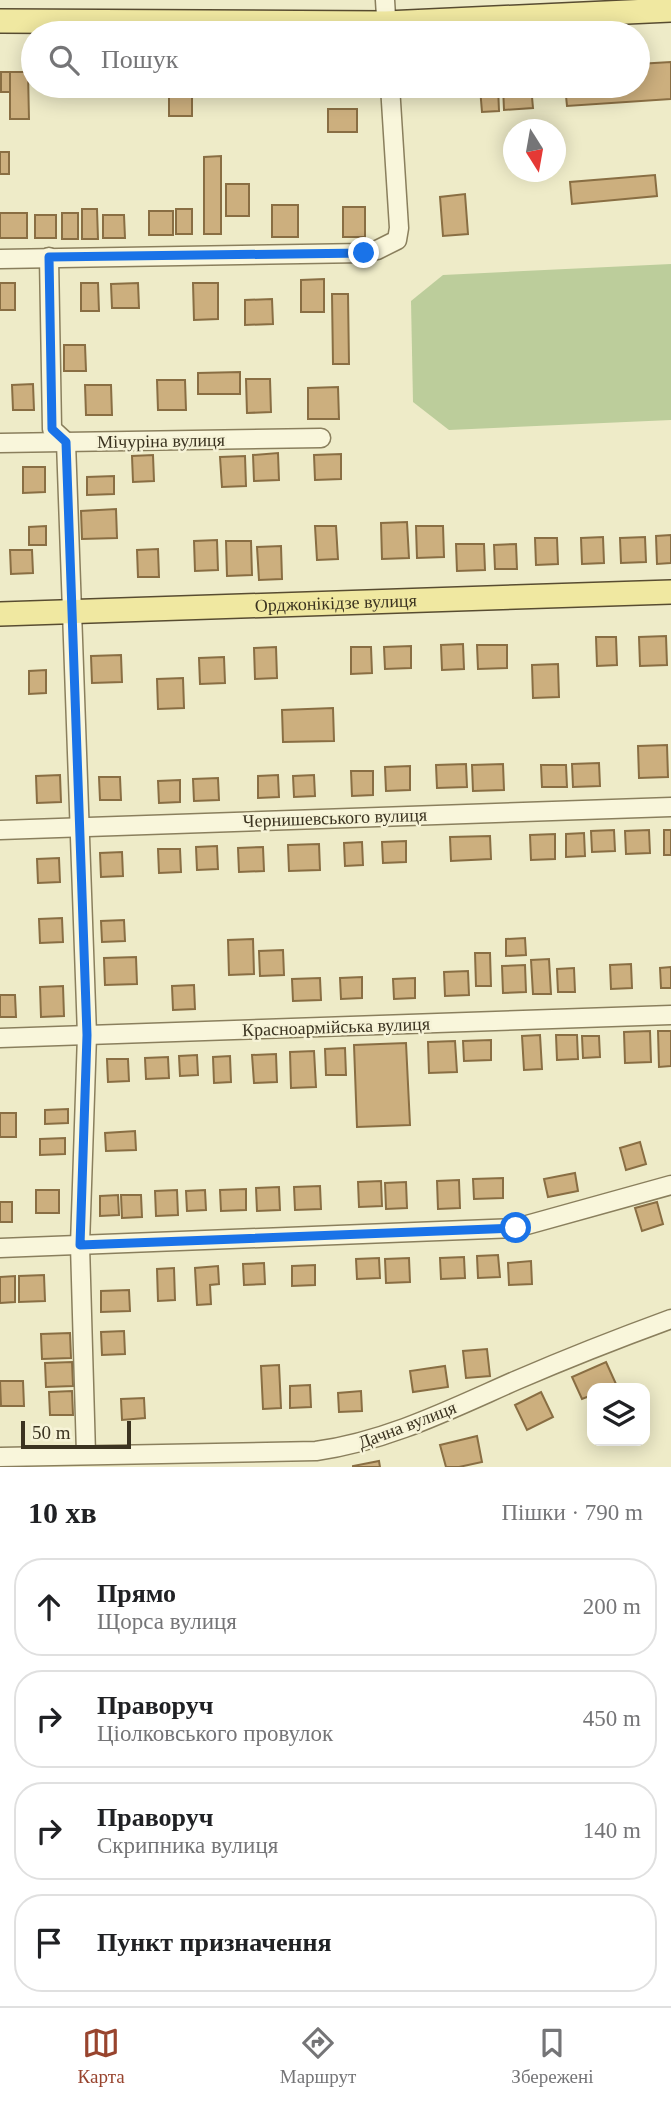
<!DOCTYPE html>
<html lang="uk">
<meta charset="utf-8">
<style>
body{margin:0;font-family:"Times New Roman",serif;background:#f2f2f2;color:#202124}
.controls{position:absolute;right:21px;bottom:21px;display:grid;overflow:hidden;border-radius:14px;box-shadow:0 4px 18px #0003}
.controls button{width:63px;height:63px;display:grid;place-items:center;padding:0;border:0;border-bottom:2px solid #e0e0e0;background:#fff;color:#202124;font:35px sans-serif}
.compass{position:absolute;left:503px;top:119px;width:63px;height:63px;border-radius:50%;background:#fff;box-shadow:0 4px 18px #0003;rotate:169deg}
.scale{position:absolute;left:21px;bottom:18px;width:110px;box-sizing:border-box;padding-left:7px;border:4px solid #3b3320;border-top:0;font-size:19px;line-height:24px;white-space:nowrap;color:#3b3320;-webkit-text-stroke:5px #f6f3d7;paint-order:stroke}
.stop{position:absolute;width:21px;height:21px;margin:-16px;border:5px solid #1a73e8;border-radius:50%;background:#fff}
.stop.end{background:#1a73e8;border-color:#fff;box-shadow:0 2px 7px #0008}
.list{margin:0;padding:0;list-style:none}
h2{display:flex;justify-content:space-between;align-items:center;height:91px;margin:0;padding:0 28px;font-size:30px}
h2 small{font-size:23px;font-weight:400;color:#757577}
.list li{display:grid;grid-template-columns:46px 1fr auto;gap:21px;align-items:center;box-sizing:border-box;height:98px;margin:0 14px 14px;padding:0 14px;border:2px solid #e0e0e0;border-radius:28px}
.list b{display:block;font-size:26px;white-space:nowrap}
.list p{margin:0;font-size:23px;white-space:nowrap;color:#757577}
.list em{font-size:23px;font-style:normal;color:#757577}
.icon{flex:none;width:38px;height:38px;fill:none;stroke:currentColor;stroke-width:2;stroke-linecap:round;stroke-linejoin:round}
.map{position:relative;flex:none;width:671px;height:1467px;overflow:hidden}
.search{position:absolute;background:#fff;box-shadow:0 4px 18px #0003;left:21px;right:21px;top:21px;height:77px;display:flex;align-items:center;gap:18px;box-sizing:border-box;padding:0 24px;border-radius:38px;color:#757577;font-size:26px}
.sheet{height:539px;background:#fff}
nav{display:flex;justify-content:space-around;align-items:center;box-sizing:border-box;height:98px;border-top:2px solid #e0e0e0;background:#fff;font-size:19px;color:#757577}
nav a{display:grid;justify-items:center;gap:4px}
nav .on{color:#98442e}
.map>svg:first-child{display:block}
.green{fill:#bccd9b}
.building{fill:#ccaf7e;stroke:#896e43;stroke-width:2}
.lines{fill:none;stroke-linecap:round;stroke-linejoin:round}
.minor-casing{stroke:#8a7f5d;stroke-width:21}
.major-casing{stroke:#584c31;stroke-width:26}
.minor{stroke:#f9f6db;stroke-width:18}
.major{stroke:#f0e8a1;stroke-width:23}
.route{stroke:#1a73e8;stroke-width:9}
.labels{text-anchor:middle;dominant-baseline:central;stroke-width:5;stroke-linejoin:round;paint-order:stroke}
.street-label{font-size:18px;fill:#3b3320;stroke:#f6f3d7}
</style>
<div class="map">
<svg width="671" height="1467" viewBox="0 0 671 1467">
<rect width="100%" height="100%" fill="#eeebc8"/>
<polygon class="green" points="671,264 671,420 449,430 413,402 411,301 443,275"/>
<g class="building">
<polygon points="671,62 671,99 567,106 565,86 638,86 638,64"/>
<rect x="1" y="72" width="9" height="20"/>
<polygon points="10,72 28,72 29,119 10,119"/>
<polygon points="425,86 498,86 499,111 482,112 480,88 426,91"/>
<polygon points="503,86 531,86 533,108 504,110"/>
<rect x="169" y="93" width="23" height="23"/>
<rect x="328" y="109" width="29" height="23"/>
<rect x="0" y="152" width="9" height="22"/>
<polygon points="221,156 221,234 204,234 204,157"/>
<polygon points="655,175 657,196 572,204 570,182"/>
<rect x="226" y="184" width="23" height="32"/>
<polygon points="465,194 468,234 443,236 440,197"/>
<rect x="272" y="205" width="26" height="32"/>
<rect x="343" y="207" width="22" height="30"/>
<polygon points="82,209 97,209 98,239 82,239"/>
<rect x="176" y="209" width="16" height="25"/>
<rect x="149" y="211" width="24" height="24"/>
<rect x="0" y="213" width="27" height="25"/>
<rect x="62" y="213" width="16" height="26"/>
<rect x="35" y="215" width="21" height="23"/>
<polygon points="103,215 124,215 125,238 103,238"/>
<polygon points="324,279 324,312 301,312 301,280"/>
<rect x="0" y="283" width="15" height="27"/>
<polygon points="81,283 98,283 99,311 81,311"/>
<polygon points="138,283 139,308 112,308 111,284"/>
<polygon points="193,283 218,283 218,319 194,320"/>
<polygon points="332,294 348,294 349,364 333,364"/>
<polygon points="272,299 273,324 245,325 245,300"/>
<polygon points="64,345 85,345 86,371 64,371"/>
<polygon points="240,372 240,394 198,394 198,373"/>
<polygon points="246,379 270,379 271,412 247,413"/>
<polygon points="157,380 185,380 186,410 158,410"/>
<polygon points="33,384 34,410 13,410 12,385"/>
<polygon points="85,385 111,385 112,415 86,415"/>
<polygon points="338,387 339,419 308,419 308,388"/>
<polygon points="278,453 279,480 254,481 253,455"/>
<polygon points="341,454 341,479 315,480 314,455"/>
<polygon points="153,455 154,481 133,482 132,456"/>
<polygon points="245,456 246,486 222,487 220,457"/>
<polygon points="23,467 45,467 45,492 23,493"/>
<polygon points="114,476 114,494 87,495 87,477"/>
<polygon points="116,509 117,538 82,539 81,511"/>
<polygon points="407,522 409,558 382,559 381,523"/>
<polygon points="46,526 46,545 29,545 29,527"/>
<polygon points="315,526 336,526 338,559 317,560"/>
<polygon points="416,526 443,526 444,557 417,558"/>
<polygon points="671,535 671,563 657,564 656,536"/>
<polygon points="603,537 604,563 582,564 581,538"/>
<polygon points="645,537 646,562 621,563 620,538"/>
<polygon points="535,538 557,538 558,564 536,565"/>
<polygon points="217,540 218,570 195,571 194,541"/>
<polygon points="226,541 251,541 252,575 227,576"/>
<polygon points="456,544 484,544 485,570 457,571"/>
<polygon points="516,544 517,569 495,569 494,545"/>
<polygon points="281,546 282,579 259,580 257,547"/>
<polygon points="158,549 159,577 138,577 137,550"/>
<polygon points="10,550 32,550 33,573 11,574"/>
<polygon points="666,636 667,665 640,666 639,637"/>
<polygon points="596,637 616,637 617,665 597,666"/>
<polygon points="463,644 464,669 442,670 441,645"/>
<polygon points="477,645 507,645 507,668 478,669"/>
<polygon points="411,646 411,668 385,669 384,647"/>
<polygon points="276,647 277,678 255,679 254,648"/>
<polygon points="351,647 371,647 372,673 351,674"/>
<polygon points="121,655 122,682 92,683 91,656"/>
<polygon points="224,657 225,683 200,684 199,658"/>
<polygon points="558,664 559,697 533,698 532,665"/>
<polygon points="46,670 46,693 29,694 29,671"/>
<polygon points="183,678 184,708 158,709 157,679"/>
<polygon points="333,708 334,741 283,742 282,710"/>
<polygon points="667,745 668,777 639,778 638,746"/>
<polygon points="599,763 600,786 573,787 572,764"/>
<polygon points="466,764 467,787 437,788 436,765"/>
<polygon points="503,764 504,790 473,791 472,765"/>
<polygon points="541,765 566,765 567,787 542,787"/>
<polygon points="410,766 410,790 386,791 385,767"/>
<polygon points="351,771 373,771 373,795 352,796"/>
<polygon points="60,775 61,802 37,803 36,776"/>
<polygon points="278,775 279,797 258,798 258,776"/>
<polygon points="314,775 315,796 294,797 293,776"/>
<polygon points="99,777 120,777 121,800 100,800"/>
<polygon points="218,778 219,800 194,801 193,779"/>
<polygon points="180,780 180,802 159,803 158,781"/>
<polygon points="614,830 615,851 592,852 591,831"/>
<polygon points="649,830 650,853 626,854 625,831"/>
<rect x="664" y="830" width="7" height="25"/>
<polygon points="584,833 585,856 566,857 566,834"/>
<polygon points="555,834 555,859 531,860 530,835"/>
<polygon points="490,836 491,859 451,861 450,837"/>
<polygon points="406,841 406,862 383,863 382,842"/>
<polygon points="362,842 363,865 345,866 344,843"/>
<polygon points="319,844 320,870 289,871 288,845"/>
<polygon points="217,846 218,869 197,870 196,847"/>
<polygon points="263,847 264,871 239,872 238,848"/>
<polygon points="158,849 180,849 181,872 159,873"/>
<polygon points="122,852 123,876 101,877 100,853"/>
<polygon points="59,858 60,882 38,883 37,859"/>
<polygon points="62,918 63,942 40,943 39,919"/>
<polygon points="124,920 125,941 102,942 101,921"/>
<polygon points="525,938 526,955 506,956 506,939"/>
<polygon points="253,939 254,974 229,975 228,940"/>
<polygon points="283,950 284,975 260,976 259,951"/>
<polygon points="475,953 490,953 491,986 476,986"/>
<polygon points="136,957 137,984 105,985 104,958"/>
<polygon points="549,959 551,994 533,994 531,960"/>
<polygon points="631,964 632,988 611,989 610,965"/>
<polygon points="525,965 526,992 503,993 502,966"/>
<polygon points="671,967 671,988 661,988 660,968"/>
<polygon points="574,968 575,992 558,992 557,969"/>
<polygon points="468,971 469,995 445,996 444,972"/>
<polygon points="362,977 362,998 341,999 340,978"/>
<polygon points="320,978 321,1000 293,1001 292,979"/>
<polygon points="415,978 415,998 394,999 393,979"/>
<polygon points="194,985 195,1009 173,1010 172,986"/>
<polygon points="63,986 64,1016 41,1017 40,987"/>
<polygon points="0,995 15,995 16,1017 0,1017"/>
<polygon points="650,1031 651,1062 625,1063 624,1032"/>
<polygon points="658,1031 671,1031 671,1066 659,1067"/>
<polygon points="540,1035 542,1069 524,1070 522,1036"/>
<polygon points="556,1035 577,1035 578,1059 557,1060"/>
<polygon points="582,1036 599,1036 600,1057 583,1058"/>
<polygon points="491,1040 491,1060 464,1061 463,1041"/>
<polygon points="455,1041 457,1072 429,1073 428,1042"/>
<polygon points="406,1043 410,1125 357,1127 354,1045"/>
<polygon points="345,1048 346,1075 326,1075 325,1049"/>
<polygon points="314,1051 316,1087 291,1088 290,1052"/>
<polygon points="276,1054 277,1082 254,1083 252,1055"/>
<polygon points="197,1055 198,1075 180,1076 179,1056"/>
<polygon points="230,1056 231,1082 214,1083 213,1057"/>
<polygon points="168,1057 169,1078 146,1079 145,1058"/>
<polygon points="107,1059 128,1059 129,1081 108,1082"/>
<polygon points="68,1109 68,1123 45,1124 45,1110"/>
<rect x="0" y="1113" width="16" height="24"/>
<polygon points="135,1131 136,1150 106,1151 105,1133"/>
<polygon points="65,1138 65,1154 40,1155 40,1139"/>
<polygon points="640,1142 646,1164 626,1170 620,1148"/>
<polygon points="575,1173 578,1191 548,1197 544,1179"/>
<polygon points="503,1178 503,1198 474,1199 473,1179"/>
<polygon points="459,1180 460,1208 438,1209 437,1181"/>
<polygon points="381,1181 382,1206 359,1207 358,1182"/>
<polygon points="406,1182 407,1208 386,1209 385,1183"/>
<polygon points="320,1186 321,1209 295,1210 294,1187"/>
<polygon points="279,1187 280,1210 257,1211 256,1188"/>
<polygon points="246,1189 246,1210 221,1211 220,1190"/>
<rect x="36" y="1190" width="23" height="23"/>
<polygon points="177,1190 178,1215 156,1216 155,1191"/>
<polygon points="205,1190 206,1210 187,1211 186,1191"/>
<polygon points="118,1195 119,1215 100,1216 100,1196"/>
<polygon points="121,1195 141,1195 142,1217 122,1218"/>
<rect x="0" y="1202" width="12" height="20"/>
<polygon points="657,1202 663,1224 642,1231 635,1208"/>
<polygon points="498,1255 500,1277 478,1278 477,1256"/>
<polygon points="464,1257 465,1278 441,1279 440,1258"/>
<polygon points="379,1258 380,1278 357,1279 356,1259"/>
<polygon points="409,1258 410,1282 386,1283 385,1259"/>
<polygon points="531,1261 532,1284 509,1285 508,1263"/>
<polygon points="264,1263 265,1284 244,1285 243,1264"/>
<polygon points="315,1265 315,1285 292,1286 292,1266"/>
<polygon points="218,1266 219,1284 210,1285 211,1304 197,1305 195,1268"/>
<polygon points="174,1268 175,1300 158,1301 157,1269"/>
<polygon points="44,1275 45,1301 19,1302 19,1276"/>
<polygon points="15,1276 15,1302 0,1303 0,1277"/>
<polygon points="129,1290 130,1311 101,1312 101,1291"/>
<polygon points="124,1331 125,1354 102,1355 101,1332"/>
<polygon points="70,1333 71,1358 42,1359 41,1334"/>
<polygon points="487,1349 490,1376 466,1378 463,1351"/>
<polygon points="72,1362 73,1386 46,1387 45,1363"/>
<polygon points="606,1362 616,1384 607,1388 592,1388 592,1395 582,1399 572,1377"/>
<polygon points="279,1365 281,1408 263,1409 261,1366"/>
<polygon points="445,1366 448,1387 413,1392 410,1371"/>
<polygon points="0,1381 23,1381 24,1406 1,1406"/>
<polygon points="310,1385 311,1407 290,1408 290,1386"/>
<polygon points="72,1391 73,1415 50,1415 49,1392"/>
<polygon points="361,1391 362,1411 339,1412 338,1393"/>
<polygon points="541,1392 553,1417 527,1430 515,1405"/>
<polygon points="144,1398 145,1418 122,1420 121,1399"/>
<polygon points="477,1436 482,1462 459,1467 446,1467 440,1445"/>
<polygon points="379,1461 380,1467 353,1467 353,1466"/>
</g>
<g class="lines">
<defs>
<g id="minor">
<polyline points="385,0 387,33"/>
<polyline points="49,257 52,429 66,442 87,1035 80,1245 86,1454"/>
<polyline points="0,259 364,253 377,250 397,240 399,228 390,86"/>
<polyline points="0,443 321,438"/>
<polyline points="0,830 671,807"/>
<polyline points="0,1038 671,1015"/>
<polyline points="0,1248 516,1228 671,1185"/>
<path d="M0,1457L316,1451C388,1441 451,1409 517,1380C568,1358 619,1338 671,1319"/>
</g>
<g id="major">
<polyline points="0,21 386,23 671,10"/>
<path id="s1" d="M0,614L671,592"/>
</g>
</defs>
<use href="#minor" class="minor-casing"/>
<use href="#major" class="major-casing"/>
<use href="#minor" class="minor"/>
<use href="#major" class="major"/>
</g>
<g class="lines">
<polyline class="route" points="364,253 49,257 52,429 66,442 87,1035 80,1245 516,1228"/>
</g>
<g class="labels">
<g class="street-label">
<text transform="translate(161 441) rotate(-1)">Мічуріна вулиця</text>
<text stroke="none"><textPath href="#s1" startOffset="336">Орджонікідзе вулиця</textPath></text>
<text transform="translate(335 818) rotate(-2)">Чернишевського вулиця</text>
<text transform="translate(336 1027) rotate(-2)">Красноармійська вулиця</text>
<text transform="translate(407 1425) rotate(-21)">Дачна вулиця</text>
</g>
</g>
</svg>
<div class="controls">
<button><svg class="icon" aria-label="layers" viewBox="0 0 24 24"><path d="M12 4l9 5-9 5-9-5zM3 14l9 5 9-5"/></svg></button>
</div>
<svg class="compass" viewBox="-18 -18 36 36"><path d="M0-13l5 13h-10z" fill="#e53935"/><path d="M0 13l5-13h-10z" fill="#757577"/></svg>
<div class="scale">50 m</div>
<div class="stop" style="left:516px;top:1228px"></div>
<div class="stop end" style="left:364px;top:253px"></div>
<div class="search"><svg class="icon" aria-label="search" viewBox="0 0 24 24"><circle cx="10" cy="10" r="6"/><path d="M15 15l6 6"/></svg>Пошук</div>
</div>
<section class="sheet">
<h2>10 хв<small>Пішки · 790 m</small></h2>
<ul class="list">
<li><svg class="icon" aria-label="ahead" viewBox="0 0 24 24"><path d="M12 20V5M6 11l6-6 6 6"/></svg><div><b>Прямо</b><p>Щорса вулиця</p></div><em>200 m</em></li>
<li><svg class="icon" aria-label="right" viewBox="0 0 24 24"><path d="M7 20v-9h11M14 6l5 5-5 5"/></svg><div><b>Праворуч</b><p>Ціолковського провулок</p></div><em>450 m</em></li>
<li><svg class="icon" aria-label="right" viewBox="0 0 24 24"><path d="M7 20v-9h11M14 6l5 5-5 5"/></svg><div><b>Праворуч</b><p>Скрипника вулиця</p></div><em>140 m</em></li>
<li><svg class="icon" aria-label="arrive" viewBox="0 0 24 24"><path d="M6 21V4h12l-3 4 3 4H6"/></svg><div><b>Пункт призначення</b></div></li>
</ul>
</section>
<nav>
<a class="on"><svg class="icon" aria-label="map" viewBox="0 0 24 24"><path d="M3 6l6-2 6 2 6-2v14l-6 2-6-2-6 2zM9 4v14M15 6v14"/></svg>Карта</a>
<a><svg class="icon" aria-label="directions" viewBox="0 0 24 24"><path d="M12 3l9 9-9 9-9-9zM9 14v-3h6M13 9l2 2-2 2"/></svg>Маршрут</a>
<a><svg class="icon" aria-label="saved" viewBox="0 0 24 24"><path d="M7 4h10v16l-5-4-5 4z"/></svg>Збережені</a>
</nav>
